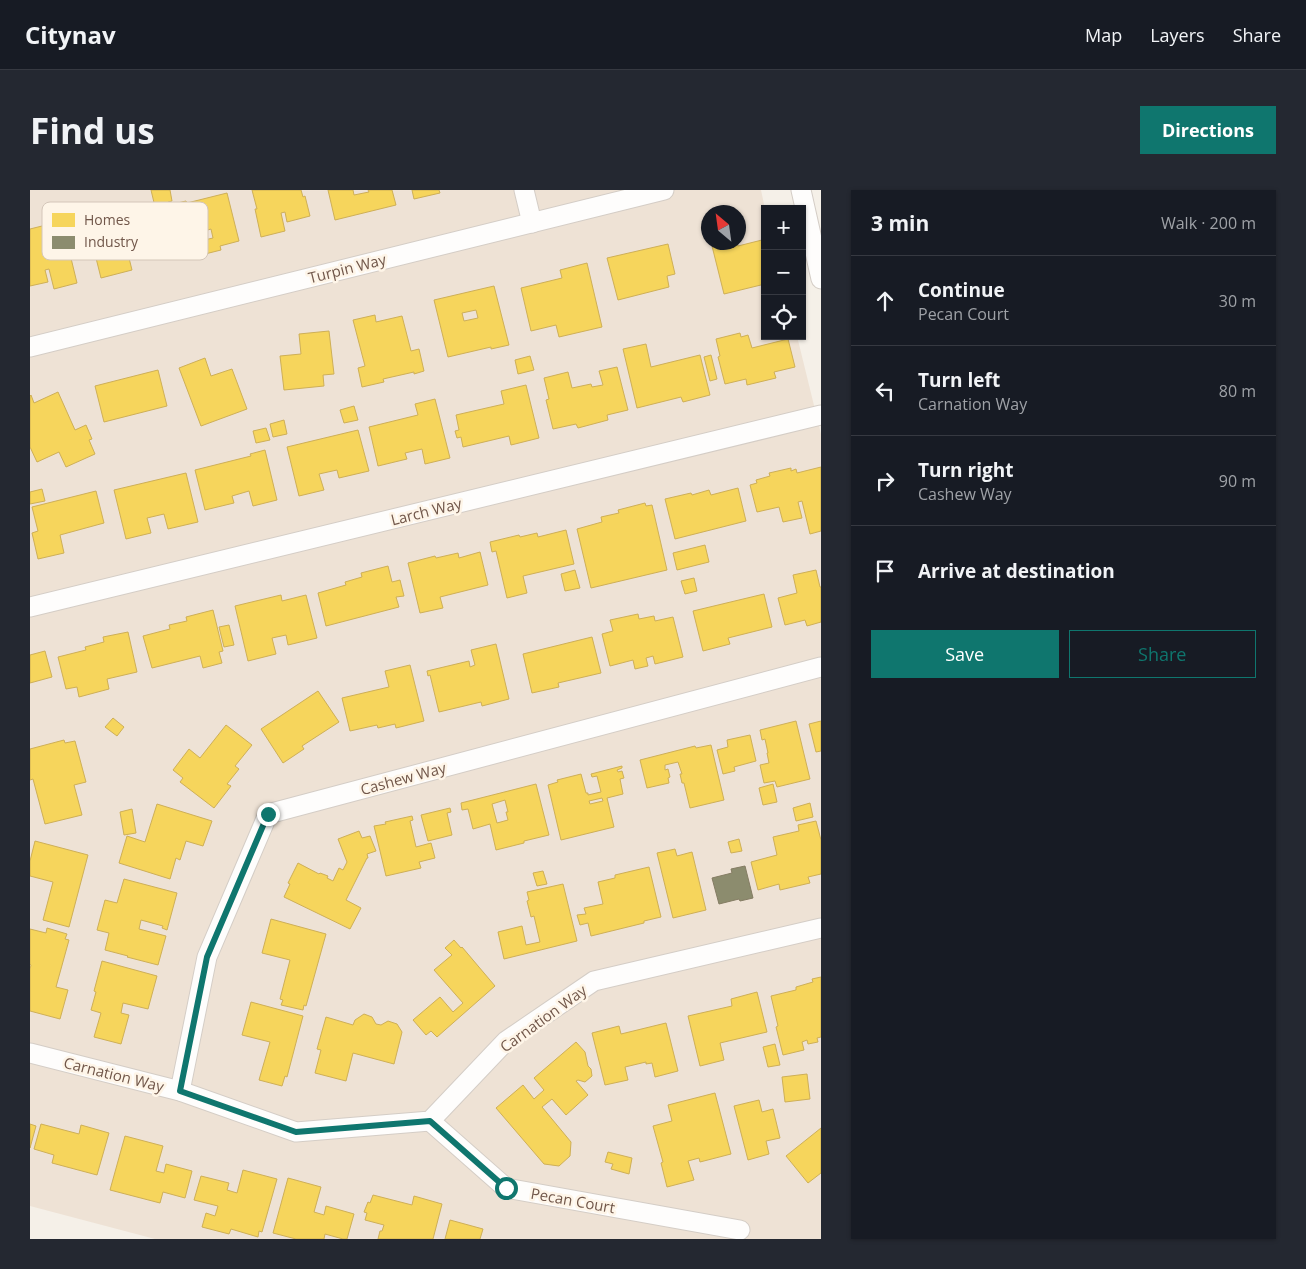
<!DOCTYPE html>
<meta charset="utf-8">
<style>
body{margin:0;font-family:"Open Sans",sans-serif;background:#242831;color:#f1f3f6}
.controls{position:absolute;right:15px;top:15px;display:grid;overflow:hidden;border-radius:0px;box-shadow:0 1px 4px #0004}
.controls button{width:45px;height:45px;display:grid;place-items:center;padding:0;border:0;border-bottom:1px solid #363941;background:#171b24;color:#f1f3f6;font:25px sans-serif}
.compass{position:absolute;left:671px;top:15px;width:45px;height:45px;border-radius:50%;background:#171b24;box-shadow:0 1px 4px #0004;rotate:331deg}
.stop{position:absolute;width:15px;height:15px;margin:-11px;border:4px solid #0f766e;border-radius:50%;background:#fff}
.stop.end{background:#0f766e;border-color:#fff;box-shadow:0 1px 5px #0008}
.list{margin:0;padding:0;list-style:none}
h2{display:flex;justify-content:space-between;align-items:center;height:65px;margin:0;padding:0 20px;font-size:21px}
h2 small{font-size:16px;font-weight:400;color:#9ea1a6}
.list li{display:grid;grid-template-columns:32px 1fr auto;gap:15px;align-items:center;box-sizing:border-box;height:90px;padding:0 20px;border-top:1px solid #363941}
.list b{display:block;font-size:19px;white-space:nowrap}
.list p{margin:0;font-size:16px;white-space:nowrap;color:#9ea1a6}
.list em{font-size:16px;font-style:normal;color:#9ea1a6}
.actions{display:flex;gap:10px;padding:15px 20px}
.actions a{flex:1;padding:11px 0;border:1px solid #0f766e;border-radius:0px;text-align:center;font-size:18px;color:#0f766e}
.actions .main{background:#0f766e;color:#fff}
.icon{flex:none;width:28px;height:28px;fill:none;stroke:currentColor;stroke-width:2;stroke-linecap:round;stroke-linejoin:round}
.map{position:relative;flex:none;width:791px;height:1049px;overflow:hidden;border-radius:0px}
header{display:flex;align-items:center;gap:30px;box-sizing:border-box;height:70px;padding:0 25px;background:#171b24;border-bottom:1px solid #363941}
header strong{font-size:24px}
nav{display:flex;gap:28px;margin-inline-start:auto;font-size:18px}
.intro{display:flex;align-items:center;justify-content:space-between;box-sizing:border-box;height:120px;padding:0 30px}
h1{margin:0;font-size:35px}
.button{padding:12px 22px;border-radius:0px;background:#0f766e;color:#fff;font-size:18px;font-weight:700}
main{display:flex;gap:30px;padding:0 30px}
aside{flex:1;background:#171b24;border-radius:0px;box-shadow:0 1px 4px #0004}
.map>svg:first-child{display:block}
.residential{fill:#eee2d5;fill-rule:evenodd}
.homes{fill:#f6d55c;stroke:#ceaf57;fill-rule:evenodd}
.industry{fill:#8c8c6e;stroke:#847c63}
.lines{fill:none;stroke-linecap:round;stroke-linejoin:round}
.minor-casing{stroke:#d4cdc6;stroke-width:21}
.minor{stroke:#fefdfc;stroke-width:19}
.route{stroke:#0f766e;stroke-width:6}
.labels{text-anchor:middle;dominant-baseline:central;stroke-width:5;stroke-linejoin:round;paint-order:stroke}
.street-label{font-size:15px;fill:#71574a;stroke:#fef5e8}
.key{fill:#fef5e8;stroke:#d4c6b9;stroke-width:1}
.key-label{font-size:14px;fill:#71574a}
</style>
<header>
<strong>Citynav</strong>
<nav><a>Map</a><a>Layers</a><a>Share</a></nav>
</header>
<div class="intro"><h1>Find us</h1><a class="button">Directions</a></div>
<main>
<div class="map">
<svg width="791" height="1049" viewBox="0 0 791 1049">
<rect width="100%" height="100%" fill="#f5f0e8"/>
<path class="residential" d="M0,0H731L735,19V146H767L791,244V1049H125L0,1016ZM678,22H708V52H678Z"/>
<g class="homes">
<polygon points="121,0 140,0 142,11 138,12 140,20 129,23 128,20 126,21"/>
<polygon points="222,0 271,0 273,7 275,6 280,26 257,32 255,22 251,23 255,41 231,47 225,19 227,19"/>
<polygon points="298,0 323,0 324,5 339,2 338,0 362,0 366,15 305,30"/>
<polygon points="382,0 409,0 410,3 384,9"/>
<path d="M197,3L209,51L190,56L191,60L171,65L170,61L152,66L139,15L156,11L157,13ZM181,39L183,48L170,51L168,43Z"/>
<polygon points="108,22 116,55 97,60 102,80 71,88 65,64 77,61 77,58 69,60 67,50 74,49 70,31"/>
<polygon points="32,31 47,93 24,99 19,79 15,80 18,92 0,96 0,39"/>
<polygon points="732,50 735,60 735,94 694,104 681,52 707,52 708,56"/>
<polygon points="638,54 645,84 637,86 639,97 588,110 577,68"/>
<polygon points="557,73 572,137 529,147 526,135 501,141 491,98 532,88 530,80"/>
<path d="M464,96L479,155L461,159V157L418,167L404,110ZM446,120L448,128L434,131L432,123Z"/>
<polygon points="345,125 346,132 372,126 381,161 389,159 394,181 384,184 384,182 353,189 354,192 332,197 328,178 335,176 323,130"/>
<polygon points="299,141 304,184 293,185 294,196 254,200 250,166 271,164 269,144"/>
<polygon points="710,143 711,147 718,145 722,158 758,149 765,177 744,182 746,188 717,195 716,189 695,194 688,167 690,166 686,149"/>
<polygon points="616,154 621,177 670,165 680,205 653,212 651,207 607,218 593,159"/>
<polygon points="681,165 687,189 680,191 674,167"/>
<polygon points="500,166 504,180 488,184 485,170"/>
<polygon points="175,168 181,186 202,179 217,219 171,236 149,178"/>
<polygon points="587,177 598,220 577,225 578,230 548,238 546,234 523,239 516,210 519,209 514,188 538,182 542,198 561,194 562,197 573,195 569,181"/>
<polygon points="128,180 137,216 74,232 65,196"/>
<polygon points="496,195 509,248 481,255 479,246 433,257 431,247 427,248 425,241 429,240 426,225 474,214 471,201"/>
<polygon points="28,202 45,240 56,235 62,249 59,250 65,264 36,277 29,262 7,272 0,257 0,206 1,205 4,213"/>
<polygon points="405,209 420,268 395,274 392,259 375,263 377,269 348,276 339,237 388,225 385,214"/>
<polygon points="324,216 328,230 314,233 310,220"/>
<polygon points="254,230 257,244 243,247 240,234"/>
<polygon points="236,238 240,250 226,253 223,241"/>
<polygon points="328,240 339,281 309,288 307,280 289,284 294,300 269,306 257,257"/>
<polygon points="235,260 247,310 223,316 219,301 202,306 204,313 175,320 165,280 221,266 220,264"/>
<polygon points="791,277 791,341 780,344 772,311 768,312 772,328 753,332 749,317 727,322 720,295 727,293 726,290 740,286 739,283 761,278 761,281 766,279 767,283"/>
<polygon points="156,283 168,332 138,339 134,324 117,328 121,343 96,349 84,300"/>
<polygon points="708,298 716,331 645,349 635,309 661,303 662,305 679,300 681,305"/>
<polygon points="12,299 15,311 0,314 0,302"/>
<polygon points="66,301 74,333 30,345 34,363 8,369 2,343 8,341 2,317"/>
<polygon points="615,313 616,316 622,315 637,380 561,398 547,339 572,332 571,327 589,323 588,320"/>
<polygon points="536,340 544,374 493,386 497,403 477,408 466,361 462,362 460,352 489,345 490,347 507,343 508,347"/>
<polygon points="675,355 679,372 647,380 643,363"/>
<polygon points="450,362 458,395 410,407 413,418 390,423 378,373 405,366 406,368 428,363 429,368"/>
<polygon points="358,376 362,392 370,390 374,406 366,407 369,417 296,436 288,403 316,395 315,392 332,387 331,383"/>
<polygon points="545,380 550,398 535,401 531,384"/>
<polygon points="786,380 790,397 791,397 791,432 777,436 775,430 755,435 748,408 767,403 763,385"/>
<polygon points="664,388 667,401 655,404 651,391"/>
<polygon points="734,404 742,437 698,448 700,454 673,461 663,421"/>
<polygon points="251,405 252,411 276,405 287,448 258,455 256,445 242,448 246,464 218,471 205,416"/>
<polygon points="183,420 193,461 189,462 192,473 173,478 170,466 122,478 113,446 140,439 139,435 157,431 156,427"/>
<polygon points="608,424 609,429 624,426 625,431 643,427 653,467 625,474 623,466 616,468 618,476 605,479 603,470 580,476 572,444 583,441 580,430"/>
<polygon points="199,435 204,455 194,457 189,437"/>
<polygon points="98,442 107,482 77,489 79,499 49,507 47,497 36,499 28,467 56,460 55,457 74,452 73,447"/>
<polygon points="562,447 571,483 528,493 529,497 502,503 493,464"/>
<polygon points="466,454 479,509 452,516 451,512 409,522 400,485 398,486 397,481 439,471 440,477 445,475 441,460"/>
<polygon points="15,461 22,487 0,493 0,465"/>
<polygon points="380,475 394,531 366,538 365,534 348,538 347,535 320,541 312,508 359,497 355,481"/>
<polygon points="288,501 309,532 272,556 274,559 253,573 231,539"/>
<polygon points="83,528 94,537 87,546 75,537"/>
<polygon points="766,531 780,589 747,597 745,591 734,593 730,575 739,573 737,563 738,563 735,549 732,550 730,540"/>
<polygon points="791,531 791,561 786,562 779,534"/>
<polygon points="196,535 222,555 205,576 209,579 197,594 201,596 184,618 150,592 153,588 143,580 159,559 170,568"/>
<polygon points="720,545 726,571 704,577 705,581 693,584 687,560 698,557 697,550"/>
<polygon points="34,550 35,553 45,551 56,592 44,595 52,625 15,634 3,589 0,590 0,559"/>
<polygon points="681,555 694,610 660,618 654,593 652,593 650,584 652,584 648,572 635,575 635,580 638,579 640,587 638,588 639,593 617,598 610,570 665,556 666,558"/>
<path d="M592,576V578L587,580L588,582L592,581L594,588L590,589L593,604L577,608L584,637L531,650L518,595L528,592L527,590L551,584L556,603H558V605L571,602L567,586L562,587L561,584ZM572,608L573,611L560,614L559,611Z"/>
<path d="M506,594L519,645L494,651V653L466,660L460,634L443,639L438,619L432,620L431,613ZM475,610L478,622H476L478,630L467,633L462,614Z"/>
<polygon points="743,594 747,612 733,615 729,598"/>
<polygon points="780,613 783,627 766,631 763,618"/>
<polygon points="127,614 182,631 173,656 156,651 150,670 146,668 140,689 89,673 97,646 115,652"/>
<polygon points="420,618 421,622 417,623 422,645 398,651 391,625"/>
<polygon points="102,619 106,643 94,645 90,622"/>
<polygon points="382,626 383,630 380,631 386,657 401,653 405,668 389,672 391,678 356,686 344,636 356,634 355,632"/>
<polygon points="786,631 791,650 791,684 778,687 780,693 750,700 749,694 728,700 721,672 747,665 743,647 769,641 768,635"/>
<polygon points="329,641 332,648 340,646 346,661 337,664 338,668 337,668 316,710 331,718 320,739 254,707 260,694 258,693 268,673 289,684 290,683 298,686 297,688 303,691 309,678 313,680 317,672 308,649"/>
<polygon points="709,649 712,661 701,663 698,652"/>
<polygon points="5,651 58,665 39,737 13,730 23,692 0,686 0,671"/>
<polygon points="645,659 647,666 662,662 676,720 643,728 627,663"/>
<polygon points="619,677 631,727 614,731 614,733 561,746 558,733 550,735 547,725 556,724 554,718 573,714 568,692 585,688 585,685"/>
<polygon points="513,681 517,694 507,696 503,683"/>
<polygon points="94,689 147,703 137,740 132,738 133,736 111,730 109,739 136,746 128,775 97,767 98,766 75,760 79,743 67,740 75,710 87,713"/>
<polygon points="533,694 547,751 474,769 468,742 492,736 496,755 510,752 504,726 501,727 497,711 499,710 497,702"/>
<polygon points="241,729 296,744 276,816 274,815 273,820 251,815 253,810 250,809 260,770 232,763"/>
<polygon points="17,738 37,744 35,749 39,750 26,797 38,800 30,829 0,821 0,779 1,775 0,774 0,739 16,743"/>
<polygon points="424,750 431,758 432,757 465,796 407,847 401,841 396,845 383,830 410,807 423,822 433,813 404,780 422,765 415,758"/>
<polygon points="72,771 127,786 118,819 93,813 91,823 99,825 91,854 64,847 71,823 61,820 66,802 64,801"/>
<polygon points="791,787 791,847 787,848 788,852 778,854 777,850 772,852 774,860 753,865 746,837 748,836 741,806 766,800 766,797 783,792 782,789"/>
<polygon points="727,802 737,842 690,853 694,870 670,876 658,826 702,816 701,809"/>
<polygon points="221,812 273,826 257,887 255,886 252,896 229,890 240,852 212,845"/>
<polygon points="334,824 342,827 346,834 351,835 358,831 367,834 372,842 364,874 323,863 316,891 285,883 291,860 287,859 296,827 323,835 325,830"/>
<polygon points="636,833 648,881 625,887 622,873 616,874 616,872 595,877 598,890 575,895 562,843 589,836 591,844"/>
<polygon points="546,852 555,862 558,876 561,879 562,886 555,892 548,890 546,891 558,905 536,925 522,909 512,917 541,952 540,966 529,976 514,974 466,918 493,895 504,909 514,900 504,888"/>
<polygon points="745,854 750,875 738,877 733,857"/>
<polygon points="777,884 780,909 755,912 752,887"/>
<polygon points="685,903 701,964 670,972 669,968 658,971 664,990 637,997 631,973 633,972 623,936 642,931 638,915"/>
<polygon points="729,910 732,922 743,919 750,948 736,951 739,964 718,970 704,916"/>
<polygon points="0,934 6,936 0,958"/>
<polygon points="11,934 49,944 51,935 79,943 67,985 22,973 24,965 4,959"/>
<polygon points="791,938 791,983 778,993 756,966"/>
<polygon points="95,946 133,956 126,981 134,983 136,974 162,981 155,1008 133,1002 130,1013 80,1000"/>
<polygon points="578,962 602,968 599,984 581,979 583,974 575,972"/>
<polygon points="213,980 247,989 232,1042 229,1041 228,1047 201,1039 199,1044 172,1037 176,1023 185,1026 188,1016 164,1010 171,986 199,993 197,1000 207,1003"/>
<polygon points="258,988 291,997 284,1022 294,1025 296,1016 324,1024 317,1049 313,1049 295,1044 294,1049 266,1049 243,1043"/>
<polygon points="343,1005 382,1015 384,1006 412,1014 403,1049 348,1049 350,1041 352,1041 354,1035 335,1030 337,1023 334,1022 338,1012 340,1013"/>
<polygon points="420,1030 453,1039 450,1049 415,1049"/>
</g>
<polygon class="industry" points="715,676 723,708 710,711 709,709 689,714 682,688 702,683 701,679"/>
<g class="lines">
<defs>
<g id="minor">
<polyline points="494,0 502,33"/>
<polyline points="771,0 791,89"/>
<polyline points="0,157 634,0"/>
<polyline points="0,417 791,225"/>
<polyline points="0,863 150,901 266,942 400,931 476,851 564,791 791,738"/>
<polyline points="150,901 177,767 238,624 791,477"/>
<polyline points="400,931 476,998 710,1040"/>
</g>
</defs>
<use href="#minor" class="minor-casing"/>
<use href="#minor" class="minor"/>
</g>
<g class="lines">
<polyline class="route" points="238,624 177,767 150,901 266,942 400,931 476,998"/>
</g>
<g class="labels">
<g class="street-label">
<text transform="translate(317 78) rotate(-14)">Turpin Way</text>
<text transform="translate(396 321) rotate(-14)">Larch Way</text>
<text transform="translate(373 588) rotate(-15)">Cashew Way</text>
<text transform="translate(513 828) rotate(-36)">Carnation Way</text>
<text transform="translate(84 884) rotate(14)">Carnation Way</text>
<text transform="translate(543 1010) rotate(10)">Pecan Court</text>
</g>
</g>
<rect x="12" y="12" width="166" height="58" rx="8" class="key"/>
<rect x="22" y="23" width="23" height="14" fill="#f6d55c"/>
<rect x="22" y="46" width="23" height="13" fill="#8c8c6e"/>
<g class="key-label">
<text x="54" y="35">Homes</text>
<text x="54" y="57">Industry</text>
</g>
</svg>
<div class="controls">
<button>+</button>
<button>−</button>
<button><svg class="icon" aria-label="locate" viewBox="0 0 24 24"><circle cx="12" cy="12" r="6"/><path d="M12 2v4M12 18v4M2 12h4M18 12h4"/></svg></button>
</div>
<svg class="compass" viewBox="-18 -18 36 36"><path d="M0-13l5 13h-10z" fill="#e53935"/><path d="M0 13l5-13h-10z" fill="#9ea1a6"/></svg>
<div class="stop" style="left:476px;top:998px"></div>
<div class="stop end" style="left:238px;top:624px"></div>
</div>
<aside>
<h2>3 min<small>Walk · 200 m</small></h2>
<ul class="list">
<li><svg class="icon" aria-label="ahead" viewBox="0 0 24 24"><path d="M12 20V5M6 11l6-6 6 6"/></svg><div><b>Continue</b><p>Pecan Court</p></div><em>30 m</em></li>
<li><svg class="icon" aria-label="left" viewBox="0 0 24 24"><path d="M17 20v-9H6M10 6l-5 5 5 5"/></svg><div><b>Turn left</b><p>Carnation Way</p></div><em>80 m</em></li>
<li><svg class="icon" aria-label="right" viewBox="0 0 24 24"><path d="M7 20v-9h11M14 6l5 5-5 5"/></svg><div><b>Turn right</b><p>Cashew Way</p></div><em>90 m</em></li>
<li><svg class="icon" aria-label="arrive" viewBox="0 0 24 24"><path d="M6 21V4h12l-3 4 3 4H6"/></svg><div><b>Arrive at destination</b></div></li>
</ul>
<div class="actions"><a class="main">Save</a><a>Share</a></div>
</aside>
</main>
